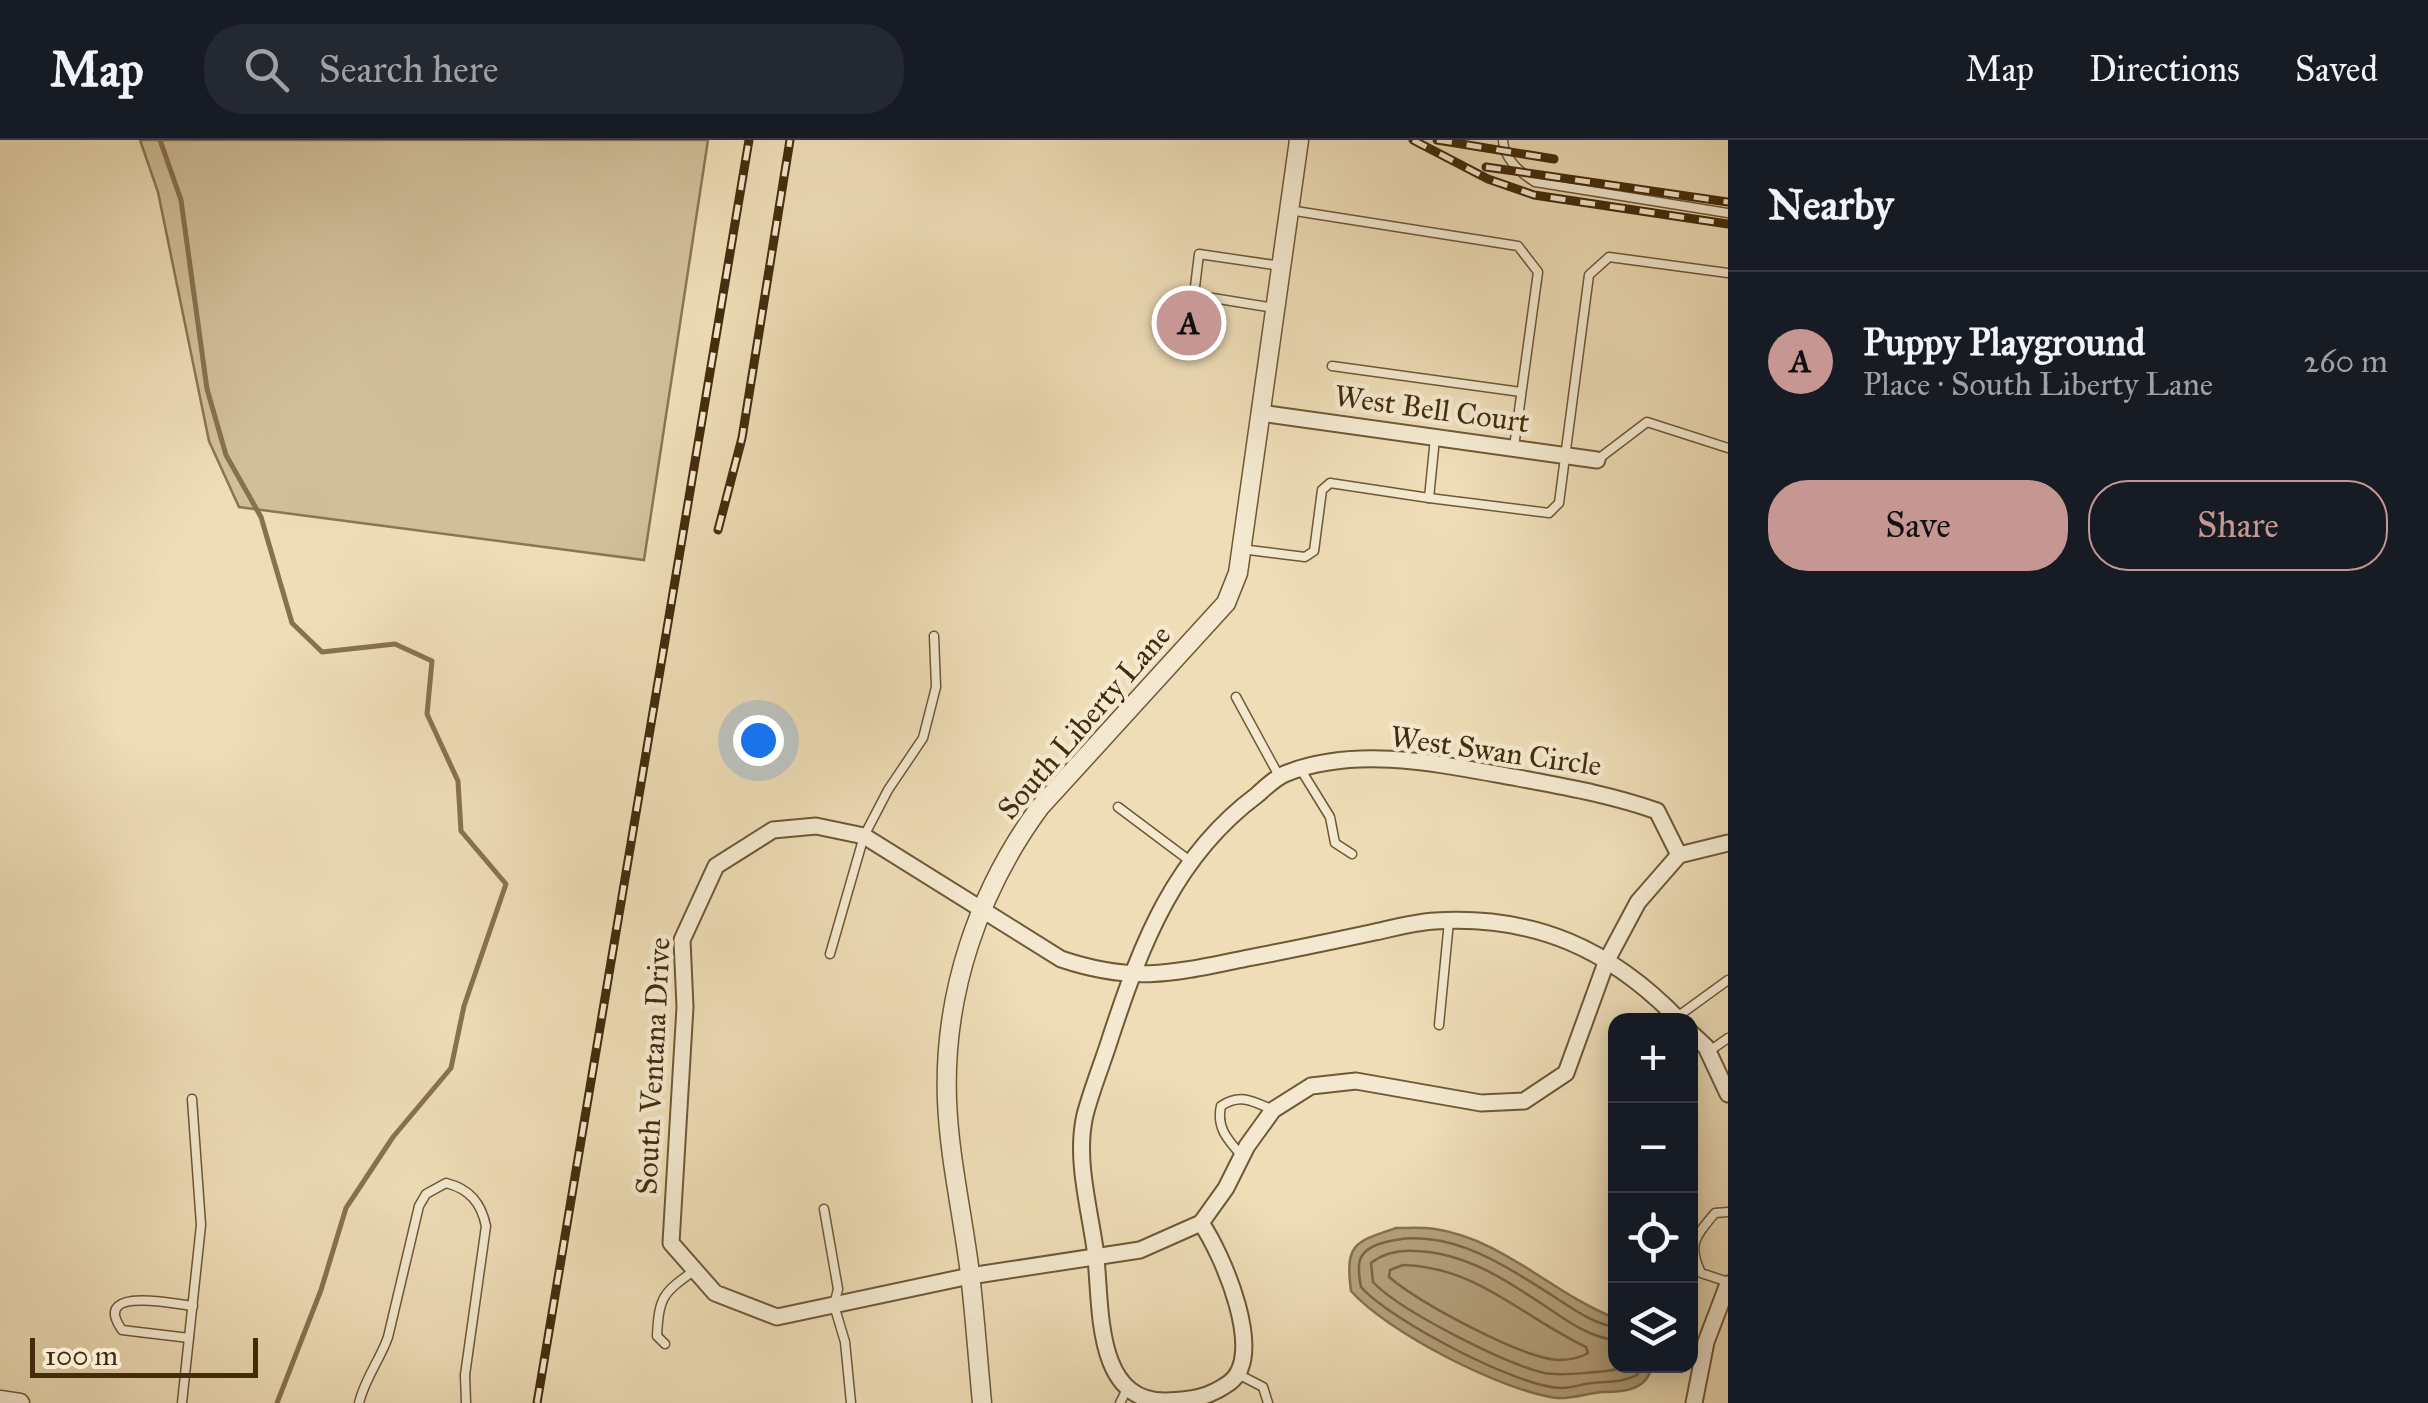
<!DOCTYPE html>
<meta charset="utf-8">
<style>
body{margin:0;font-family:"IM FELL Great Primer",serif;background:#242831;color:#f1f3f6}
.controls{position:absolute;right:30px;bottom:30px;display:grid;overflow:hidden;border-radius:20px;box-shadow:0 5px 25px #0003}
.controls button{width:90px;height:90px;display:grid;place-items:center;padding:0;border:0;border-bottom:2px solid #363941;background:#171b24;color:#f1f3f6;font:50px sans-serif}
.scale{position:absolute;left:30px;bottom:25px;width:228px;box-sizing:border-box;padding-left:10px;border:5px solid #442c0b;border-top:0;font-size:28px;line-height:35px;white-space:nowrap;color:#442c0b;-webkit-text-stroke:8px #f4e9d0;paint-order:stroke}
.you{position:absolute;left:758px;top:600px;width:35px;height:35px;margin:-25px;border:8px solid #fff;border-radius:50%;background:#1a73e8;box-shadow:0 0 0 15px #1a73e833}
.badge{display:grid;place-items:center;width:65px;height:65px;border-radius:50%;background:#c59692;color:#111;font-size:32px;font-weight:700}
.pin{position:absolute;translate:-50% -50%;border:5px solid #fff;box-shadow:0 2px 10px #0006}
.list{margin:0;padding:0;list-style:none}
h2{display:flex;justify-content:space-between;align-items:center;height:130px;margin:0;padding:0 40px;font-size:42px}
h2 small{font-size:32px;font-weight:400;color:#9ea1a6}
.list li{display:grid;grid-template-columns:65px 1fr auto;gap:30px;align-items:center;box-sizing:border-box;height:180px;padding:0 40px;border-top:2px solid #363941}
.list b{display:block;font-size:38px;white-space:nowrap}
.list p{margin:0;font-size:32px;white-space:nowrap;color:#9ea1a6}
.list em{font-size:32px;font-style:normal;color:#9ea1a6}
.actions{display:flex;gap:20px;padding:30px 40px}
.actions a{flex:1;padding:22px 0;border:2px solid #c59692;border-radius:40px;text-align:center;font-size:35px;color:#c59692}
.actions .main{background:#c59692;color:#111}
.icon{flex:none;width:55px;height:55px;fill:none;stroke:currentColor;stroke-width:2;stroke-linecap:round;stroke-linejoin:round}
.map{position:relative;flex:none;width:1728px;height:1263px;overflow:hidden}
header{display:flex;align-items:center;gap:60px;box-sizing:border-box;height:140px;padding:0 50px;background:#171b24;border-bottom:2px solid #363941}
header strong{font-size:48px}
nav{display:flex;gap:55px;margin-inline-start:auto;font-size:35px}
.search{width:700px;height:90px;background:#242831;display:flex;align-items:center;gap:25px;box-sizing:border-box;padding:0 35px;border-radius:40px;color:#9ea1a6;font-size:38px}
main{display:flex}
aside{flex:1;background:#171b24}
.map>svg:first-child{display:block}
.green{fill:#d1bf9a;stroke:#8a7652;stroke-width:2.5}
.water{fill:#b4a17d;stroke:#87724f;stroke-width:2.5}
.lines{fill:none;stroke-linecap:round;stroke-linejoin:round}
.shore{stroke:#7c6644;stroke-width:2.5}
.stream{stroke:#87724f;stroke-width:5}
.service-casing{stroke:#6e5836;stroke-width:11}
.minor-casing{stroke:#6e5836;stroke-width:19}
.tertiary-casing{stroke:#6e5836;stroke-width:21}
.service{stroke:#f4e9d0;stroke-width:8}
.minor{stroke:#f4e9d0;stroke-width:15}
.tertiary{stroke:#f4e9d0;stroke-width:18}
.rail-casing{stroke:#442c0b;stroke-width:9}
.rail{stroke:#f4e9d0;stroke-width:5;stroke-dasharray:15;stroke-linecap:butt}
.labels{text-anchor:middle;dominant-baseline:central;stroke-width:9;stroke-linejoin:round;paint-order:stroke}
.street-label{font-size:30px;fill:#442c0b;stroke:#f4e9d0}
</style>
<header>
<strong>Map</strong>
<div class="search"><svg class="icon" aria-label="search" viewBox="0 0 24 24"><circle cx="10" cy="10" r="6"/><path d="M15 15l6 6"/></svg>Search here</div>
<nav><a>Map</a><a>Directions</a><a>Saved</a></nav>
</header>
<main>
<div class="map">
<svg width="1728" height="1263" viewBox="0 0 1728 1263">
<rect width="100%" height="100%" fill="#eeddb7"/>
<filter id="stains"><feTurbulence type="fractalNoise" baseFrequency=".002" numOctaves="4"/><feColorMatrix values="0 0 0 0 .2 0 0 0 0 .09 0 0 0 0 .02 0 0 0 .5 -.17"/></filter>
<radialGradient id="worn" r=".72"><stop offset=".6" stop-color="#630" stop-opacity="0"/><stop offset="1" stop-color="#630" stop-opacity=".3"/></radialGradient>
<polygon class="green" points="140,0 708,0 644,420 239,367 209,301 158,52"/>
<path class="water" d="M1396,1088C1409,1088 1423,1087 1435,1089C1503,1099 1553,1154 1615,1178L1616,1226H1652C1647,1250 1625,1252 1603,1252C1588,1253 1572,1259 1557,1258C1502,1251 1387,1192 1351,1151C1345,1104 1354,1102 1396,1088Z"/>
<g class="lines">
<g class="shore">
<path d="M1403,1125C1478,1127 1522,1177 1586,1207L1588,1213C1580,1218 1568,1220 1558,1220C1519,1217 1420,1163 1389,1137L1390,1130Z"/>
<path d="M1616,1187C1593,1184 1572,1168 1553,1156C1501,1123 1442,1083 1379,1104C1356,1112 1357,1125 1361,1147C1390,1180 1517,1247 1561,1248C1571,1248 1582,1244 1592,1243C1609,1241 1621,1243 1637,1235L1642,1226"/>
<path d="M1616,1200C1592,1198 1570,1183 1551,1170C1511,1143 1466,1112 1415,1111C1399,1110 1384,1113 1371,1123L1373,1142C1400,1171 1504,1223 1544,1233C1559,1236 1615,1232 1628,1226"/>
</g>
<polyline class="stream" points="160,0 181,60 207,249 226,315 261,377 292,483 322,512 395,504 432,521 427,574 458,641 461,691 506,744 464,866 451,928 393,997 346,1068 321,1150 277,1263"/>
<defs>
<g id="service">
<path d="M1503,0C1504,19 1519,32 1535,42L1728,73"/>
<polyline points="1289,70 1518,106 1538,132 1514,307"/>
<polyline points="1274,168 1194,155 1199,114 1281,126"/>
<polyline points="1332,226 1521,252"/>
<polyline points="1597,320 1647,282 1728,308"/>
<polyline points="1429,358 1549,373 1559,363 1589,135 1609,117 1728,133"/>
<polyline points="1241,409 1305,417 1314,411 1322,350 1330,343 1429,358 1435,298"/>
<polyline points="1236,557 1279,636"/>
<polyline points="1301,630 1330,677 1335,703 1352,714"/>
<polyline points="1118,667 1190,721"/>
<polyline points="830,814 864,696 888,650 923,598 936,547 934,496"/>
<polyline points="1677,877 1728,840"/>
<polyline points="1439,885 1449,781"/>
<polyline points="1708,912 1728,898"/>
<path d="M1242,1016C1228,1000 1216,988 1221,966C1240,953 1253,961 1273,970"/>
<polyline points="824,1069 838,1149 834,1165 845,1202 851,1263"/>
<path d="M1728,1142L1701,1133C1687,1104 1696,1096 1715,1073L1728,1072"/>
<path d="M189,1198L122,1190C90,1145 176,1164 193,1166"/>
<path d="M665,1204L657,1196C659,1156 663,1153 695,1130"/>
<polyline points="1236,1233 1263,1247 1268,1263"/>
<polyline points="182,1263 201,1085 192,959"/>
<path d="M359,1263C365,1238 380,1220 388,1197L419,1066L426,1054L446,1043C470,1049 481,1063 486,1086L465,1235L466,1263"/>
<polyline points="1120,1263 1126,1251"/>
</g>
<g id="minor">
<polyline points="1260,273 1597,320"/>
<path d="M1680,881C1611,809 1535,775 1435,781C1415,782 1394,788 1375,792C1333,801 1290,810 1248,818C1175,833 1135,844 1061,819L864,696L816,686L773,690L716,726L682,800L685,867L671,1103L715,1153L777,1177L970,1136L1140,1110L1201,1083L1226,1048L1247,1006L1273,970L1311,946L1356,941L1481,963L1524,961L1566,933L1607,820L1638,762L1679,715L1728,703"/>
<polyline points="1690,892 1706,907 1728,954"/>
<path d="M1201,1083C1222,1113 1267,1216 1229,1243C1208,1258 1191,1260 1166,1261C1092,1262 1102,1161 1095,1109C1089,1066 1075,1018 1085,975C1092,948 1103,922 1111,896C1142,802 1175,716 1257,655C1266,647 1276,637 1287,633C1360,605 1444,625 1518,638C1566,647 1612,655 1657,671L1679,715"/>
<polyline points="1694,1263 1706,1202 1728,1144"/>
</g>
<g id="tertiary">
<polyline points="0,1260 20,1263"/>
<path d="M982,1263C978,1220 975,1177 970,1134C963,1076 949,1017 947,960C943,855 978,751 1040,667L1226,463L1238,433L1299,0"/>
</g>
</defs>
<use href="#service" class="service-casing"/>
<use href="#minor" class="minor-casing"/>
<use href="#tertiary" class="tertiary-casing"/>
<use href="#service" class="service"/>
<use href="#minor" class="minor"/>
<use href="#tertiary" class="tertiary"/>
<defs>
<g id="rail">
<polyline points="1413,0 1488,39 1534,55 1728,84"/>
<polyline points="1437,0 1554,19"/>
<polyline points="1486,27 1728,62"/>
<polyline points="718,390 742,298 790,0"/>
<polyline points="537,1263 749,0"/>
</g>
</defs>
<use href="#rail" class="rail-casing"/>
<use href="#rail" class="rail"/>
</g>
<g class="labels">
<g class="street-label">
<text transform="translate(1432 269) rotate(8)">West Bell Court</text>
<text transform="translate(1084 582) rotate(-49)">South Liberty Lane</text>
<text transform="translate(1496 611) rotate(8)">West Swan Circle</text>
<text transform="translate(653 926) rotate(-87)">South Ventana Drive</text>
</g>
</g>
<rect width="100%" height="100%" filter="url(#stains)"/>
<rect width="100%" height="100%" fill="url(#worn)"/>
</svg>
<div class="controls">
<button>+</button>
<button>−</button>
<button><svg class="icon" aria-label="locate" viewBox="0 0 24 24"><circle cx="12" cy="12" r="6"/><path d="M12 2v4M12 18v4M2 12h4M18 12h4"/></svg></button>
<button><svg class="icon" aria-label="layers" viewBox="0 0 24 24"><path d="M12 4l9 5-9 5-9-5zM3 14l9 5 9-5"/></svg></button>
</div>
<div class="scale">100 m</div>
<div class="you"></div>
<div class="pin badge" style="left:1189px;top:183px">A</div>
</div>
<aside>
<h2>Nearby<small></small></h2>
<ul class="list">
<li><span class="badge">A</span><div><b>Puppy Playground</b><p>Place · South Liberty Lane</p></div><em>260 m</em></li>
</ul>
<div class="actions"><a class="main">Save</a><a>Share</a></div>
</aside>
</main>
